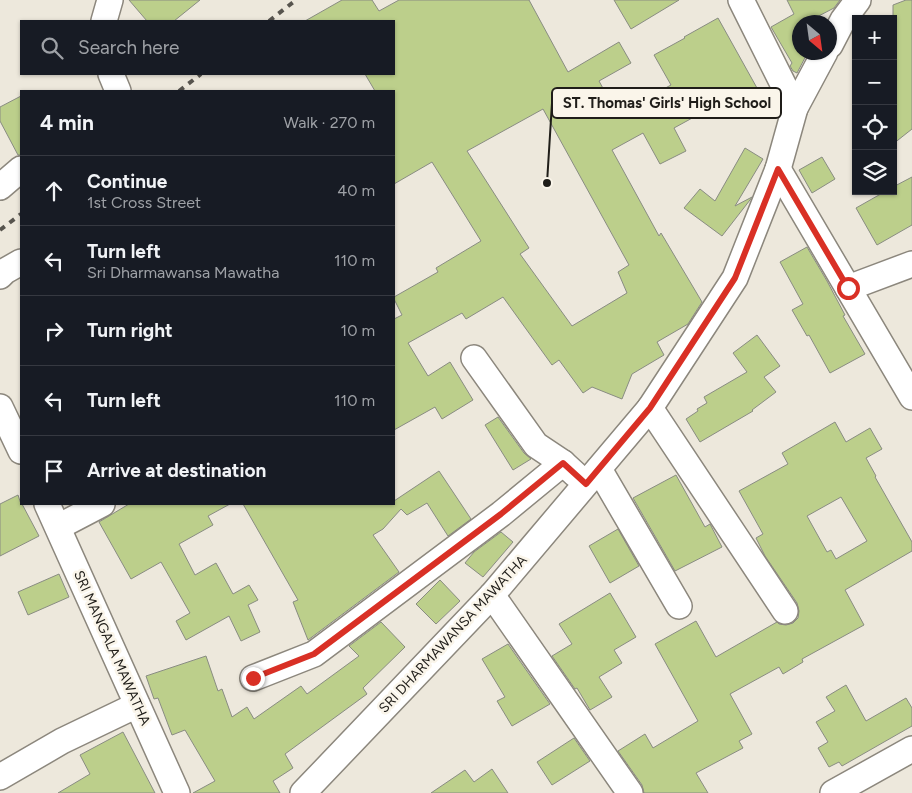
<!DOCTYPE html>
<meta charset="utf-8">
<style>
body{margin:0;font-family:Figtree,sans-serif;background:#20242c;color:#f1f3f6}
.controls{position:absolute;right:15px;top:15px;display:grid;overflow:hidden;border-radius:0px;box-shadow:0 1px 4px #0004}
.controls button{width:45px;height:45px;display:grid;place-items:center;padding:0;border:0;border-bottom:1px solid #363941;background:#171b24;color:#f1f3f6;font:25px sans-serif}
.compass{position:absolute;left:792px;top:15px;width:45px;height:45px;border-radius:50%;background:#171b24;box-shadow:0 1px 4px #0004;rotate:151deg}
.stop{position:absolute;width:15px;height:15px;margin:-11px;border:4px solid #d93025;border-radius:50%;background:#fff}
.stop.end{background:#d93025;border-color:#fff;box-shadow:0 1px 5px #0008}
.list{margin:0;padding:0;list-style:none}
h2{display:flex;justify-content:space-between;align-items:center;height:65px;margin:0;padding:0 20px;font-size:21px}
h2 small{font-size:16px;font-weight:400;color:#9ea1a6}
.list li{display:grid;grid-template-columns:32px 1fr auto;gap:15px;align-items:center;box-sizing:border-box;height:70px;padding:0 20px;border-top:1px solid #363941}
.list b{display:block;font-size:19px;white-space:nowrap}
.list p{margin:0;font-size:16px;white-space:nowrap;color:#9ea1a6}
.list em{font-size:16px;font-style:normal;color:#9ea1a6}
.icon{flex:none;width:28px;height:28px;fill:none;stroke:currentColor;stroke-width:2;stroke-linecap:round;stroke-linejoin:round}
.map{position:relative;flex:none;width:912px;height:793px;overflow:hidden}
.search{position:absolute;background:#171b24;box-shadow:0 1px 4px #0004;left:20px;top:20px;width:375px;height:55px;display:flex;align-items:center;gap:12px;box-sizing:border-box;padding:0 18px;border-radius:0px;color:#9ea1a6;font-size:19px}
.panel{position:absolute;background:#171b24;box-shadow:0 1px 4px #0004;left:20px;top:90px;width:375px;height:415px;border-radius:0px}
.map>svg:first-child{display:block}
.building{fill:#bccf8b;stroke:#898c82;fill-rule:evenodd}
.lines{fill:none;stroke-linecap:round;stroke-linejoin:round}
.street-casing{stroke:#8c877d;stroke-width:28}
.street{stroke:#fff;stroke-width:25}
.rail{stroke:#57544e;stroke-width:4;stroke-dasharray:6 6;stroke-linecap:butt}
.route{stroke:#d93025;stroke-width:6}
.labels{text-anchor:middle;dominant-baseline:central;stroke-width:5;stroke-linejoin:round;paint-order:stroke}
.street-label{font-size:14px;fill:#1f1d19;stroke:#faf5ea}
.leader{fill:none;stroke:#1f1d19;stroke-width:2}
.callout-dot{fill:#1f1d19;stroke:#faf5ea;stroke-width:2}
.callout{fill:#faf5ea;stroke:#1f1d19;stroke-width:2}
.callout-label{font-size:15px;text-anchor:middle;font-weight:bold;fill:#1f1d19}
</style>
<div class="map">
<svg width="912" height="793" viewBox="0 0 912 793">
<rect width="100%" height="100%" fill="#ede8dc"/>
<g class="building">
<polygon points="129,0 200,0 174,21 147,21"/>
<path d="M342,0H372L379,11L399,0H529L568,72L619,42L631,63L599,81L617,114L671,85L654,55L685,38L684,37L718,18L757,88V95L722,115L716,105L674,128L686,151L660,164L643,133L612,150L659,236L661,233L702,302L688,324L657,342L664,355L632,374L622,399L592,387L583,393L559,360L552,365L503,297L466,319L462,313L408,343L428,376L450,362L473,400L442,419L435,407L394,430V318V319L402,315L394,299V297L438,272L436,268L481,241L432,162L394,184V91H375L365,74H394V21H305ZM543,109L629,265L618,272L627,293L572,326L520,254L529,248L467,151Z"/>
<polygon points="614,0 679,0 631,29"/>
<polygon points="787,0 840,0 834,8 807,22 800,22 800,52 808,52 797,73 793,71 790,66 792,63 771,27 794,14"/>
<polygon points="906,0 912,0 912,129 893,144 893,5"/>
<polygon points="21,96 21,155 18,155 0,121 0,107"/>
<polygon points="745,148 763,159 735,206 752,197 750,200 722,236 684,208 700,189 715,201"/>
<polygon points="822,157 835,179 812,193 799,170"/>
<polygon points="912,177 912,225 877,245 856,208 886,191 893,191 893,187"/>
<polygon points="807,247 827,281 845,315 843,316 865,354 830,373 809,335 807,336 792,310 803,304 780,262"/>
<polygon points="757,335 780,366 764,377 776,392 752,410 753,411 700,442 686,419 698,411 697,409 707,403 704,397 747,372 733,353"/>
<polygon points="498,417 524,453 531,459 513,470 485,425"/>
<path d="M835,422L846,442L870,428L882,449L866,458L876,476L875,477L912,542V551L845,590L864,625L802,659L803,662L783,674L779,667L730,694L752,734L739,741L743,748L696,773L708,793H644L642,785L618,751L645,734L653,748L698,721L655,644L696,621L716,657L777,622L779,624L786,625L793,623L798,618L799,611L797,603L765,556L756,538L763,534L739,491L788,464L782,453ZM841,497L867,541L836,559L831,550L827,552L807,516Z"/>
<polygon points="439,471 471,519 448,536 427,503 407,515 401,509 383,529 373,535 399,572 308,640 293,602 298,600 243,504 394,504 394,501"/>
<polygon points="676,475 705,527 710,524 722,547 675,571 633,498"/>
<polygon points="18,495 21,504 22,504 39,536 0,556 0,504"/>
<polygon points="129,504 230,504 208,516 213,525 179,544 195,575 216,563 233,594 249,585 258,600 248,605 260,632 241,641 229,616 186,640 176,621 190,613 161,562 131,579 99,522"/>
<polygon points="618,529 639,566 610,583 589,546"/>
<polygon points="501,532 513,542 483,577 465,563 474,552"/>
<polygon points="59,574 69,597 28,615 18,592"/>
<polygon points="440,580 460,601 436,624 416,604"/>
<polygon points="610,593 636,637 614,650 622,663 599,677 612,697 590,710 577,688 575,689 552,656 572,644 559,624"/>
<polygon points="381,622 405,647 363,688 367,694 285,754 293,768 273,781 280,793 193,793 215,781 185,730 172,735 158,698 154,699 146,676 206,656 218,691 222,689 232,717 247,707 254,719 301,686 307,694 359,656 349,646"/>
<polygon points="508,644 550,704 512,726 497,701 505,697 482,659"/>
<polygon points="846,685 866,721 906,698 912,708 912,726 842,766 839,762 829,767 818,748 828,742 816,722 835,711 826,697"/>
<polygon points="123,732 155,793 58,793 90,774 80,755"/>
<polygon points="574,738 590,761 552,785 537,762"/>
<polygon points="492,769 508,793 431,793 465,770 474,782"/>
</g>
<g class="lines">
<defs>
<g id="street">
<polyline points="741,0 795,108"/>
<polyline points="104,21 110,0"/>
<polyline points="830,45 843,20 858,0"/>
<polyline points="111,74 118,91"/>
<polyline points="778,169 912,397"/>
<polyline points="0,187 21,169"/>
<polyline points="0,276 5,271 21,262"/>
<polyline points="848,288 912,264"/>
<polyline points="474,358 536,445 563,463 575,474"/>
<polyline points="0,407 21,451"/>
<polyline points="650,408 785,611"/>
<polyline points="599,469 679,606"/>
<polyline points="47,504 177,793"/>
<polyline points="58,527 102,504"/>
<polyline points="492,595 630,793"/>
<polyline points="253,678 314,654 501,514 563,463"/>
<polyline points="0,777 62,741 137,705"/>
<polyline points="303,793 492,595 650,408 735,278 778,169 795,108 825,52"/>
<polyline points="833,793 912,749"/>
</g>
</defs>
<use href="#street" class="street-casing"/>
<use href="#street" class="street"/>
<g class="rail">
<polyline points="269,21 296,0"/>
<polyline points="179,91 201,74"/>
<polyline points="0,230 21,214"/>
</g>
</g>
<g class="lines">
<polyline class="route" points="253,678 314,654 501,514 563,463 586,484 650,408 735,278 778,169 848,288"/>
</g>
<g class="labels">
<g class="street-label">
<text transform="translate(453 634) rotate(-47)">SRI DHARMAWANSA MAWATHA</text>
<text transform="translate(112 648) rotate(66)">SRI MANGALA MAWATHA</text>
</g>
</g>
<path class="leader" d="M547 183L552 103"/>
<circle class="callout-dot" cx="547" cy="183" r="5"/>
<rect class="callout" x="552" y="88" width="229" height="30" rx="5"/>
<g class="callout-label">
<text x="667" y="108">ST. Thomas' Girls' High School</text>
</g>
</svg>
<div class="controls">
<button>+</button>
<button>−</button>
<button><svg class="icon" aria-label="locate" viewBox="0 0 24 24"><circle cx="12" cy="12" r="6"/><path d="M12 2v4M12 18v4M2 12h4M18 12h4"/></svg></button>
<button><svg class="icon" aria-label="layers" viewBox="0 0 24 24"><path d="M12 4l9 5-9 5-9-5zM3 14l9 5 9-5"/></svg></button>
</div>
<svg class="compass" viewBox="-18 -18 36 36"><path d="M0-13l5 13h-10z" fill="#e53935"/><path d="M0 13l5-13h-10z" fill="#9ea1a6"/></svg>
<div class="stop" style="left:848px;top:288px"></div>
<div class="stop end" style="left:253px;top:678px"></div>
<div class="search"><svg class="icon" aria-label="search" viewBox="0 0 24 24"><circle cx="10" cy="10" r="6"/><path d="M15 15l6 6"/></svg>Search here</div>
<section class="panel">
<h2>4 min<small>Walk · 270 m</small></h2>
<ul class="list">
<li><svg class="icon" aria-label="ahead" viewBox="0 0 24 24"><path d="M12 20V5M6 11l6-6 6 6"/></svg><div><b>Continue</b><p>1st Cross Street</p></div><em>40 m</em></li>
<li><svg class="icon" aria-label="left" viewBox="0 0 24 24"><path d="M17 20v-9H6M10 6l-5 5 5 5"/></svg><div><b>Turn left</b><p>Sri Dharmawansa Mawatha</p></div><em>110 m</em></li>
<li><svg class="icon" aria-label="right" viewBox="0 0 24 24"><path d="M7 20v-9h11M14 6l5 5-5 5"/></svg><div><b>Turn right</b></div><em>10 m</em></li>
<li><svg class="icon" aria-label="left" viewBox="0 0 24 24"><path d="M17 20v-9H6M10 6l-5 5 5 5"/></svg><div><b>Turn left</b></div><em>110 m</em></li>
<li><svg class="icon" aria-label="arrive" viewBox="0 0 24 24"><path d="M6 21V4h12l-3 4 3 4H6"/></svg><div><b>Arrive at destination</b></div></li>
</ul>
</section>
</div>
